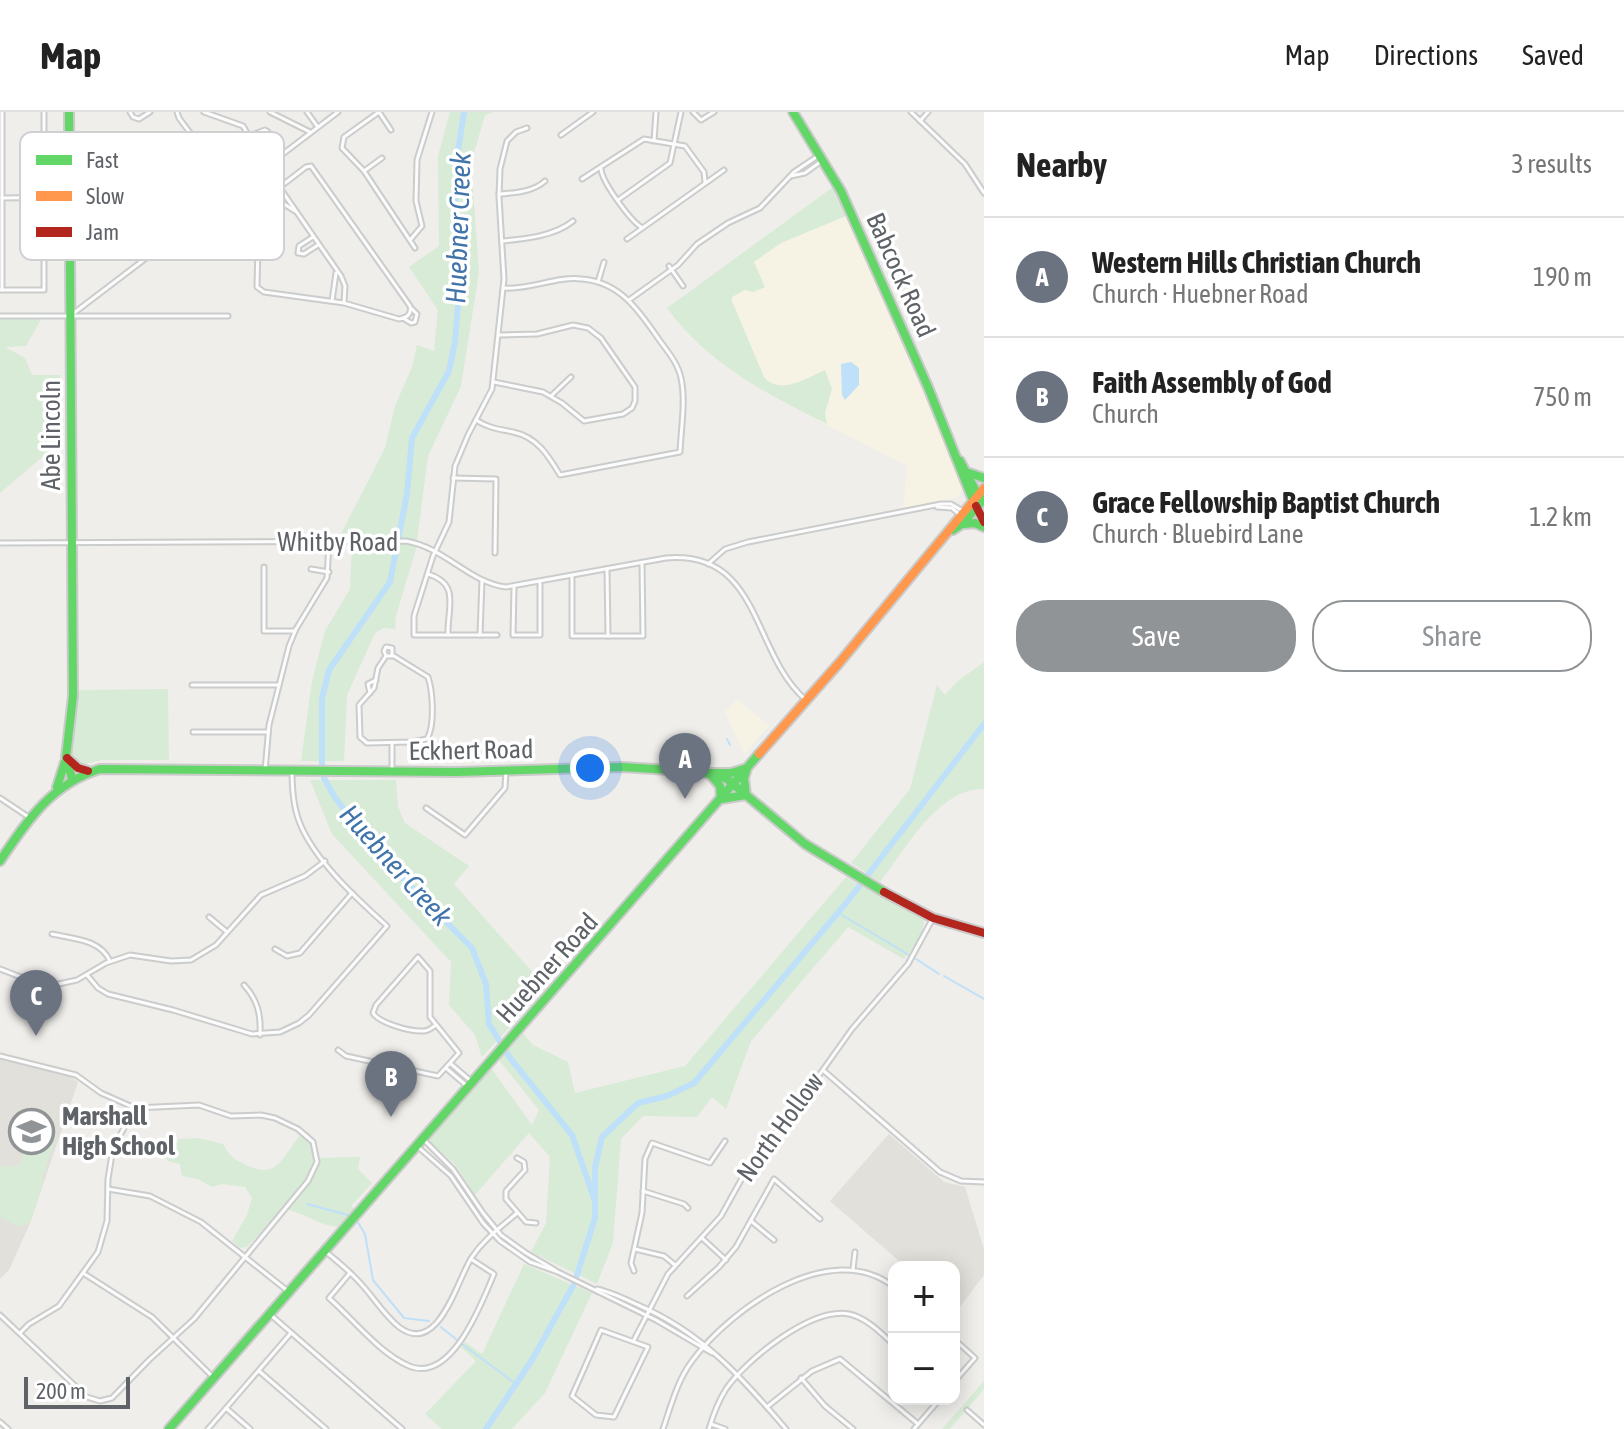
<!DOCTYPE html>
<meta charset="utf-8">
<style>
body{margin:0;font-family:"Asap Condensed",sans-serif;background:#f6f6f6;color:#222}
.controls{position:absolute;right:24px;bottom:24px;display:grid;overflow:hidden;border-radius:16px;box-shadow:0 4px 20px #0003}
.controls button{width:72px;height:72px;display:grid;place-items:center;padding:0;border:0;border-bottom:2px solid #e0e0e0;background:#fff;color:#222;font:40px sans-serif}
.scale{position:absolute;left:24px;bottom:20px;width:106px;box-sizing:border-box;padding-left:8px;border:4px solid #5f6368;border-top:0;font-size:22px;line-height:28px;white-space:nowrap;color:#5f6368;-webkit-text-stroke:6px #fff;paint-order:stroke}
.you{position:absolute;left:590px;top:656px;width:28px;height:28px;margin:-20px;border:6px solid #fff;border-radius:50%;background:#1a73e8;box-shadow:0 0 0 12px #1a73e833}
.badge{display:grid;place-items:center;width:52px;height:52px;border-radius:50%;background:#919496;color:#fff;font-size:26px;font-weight:700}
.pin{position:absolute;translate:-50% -66px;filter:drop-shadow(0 2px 4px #0008)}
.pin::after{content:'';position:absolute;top:42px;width:28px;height:24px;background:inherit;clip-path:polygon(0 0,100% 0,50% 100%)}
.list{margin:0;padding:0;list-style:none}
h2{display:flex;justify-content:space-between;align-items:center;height:104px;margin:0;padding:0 32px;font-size:34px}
h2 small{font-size:26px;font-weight:400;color:#767676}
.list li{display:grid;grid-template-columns:52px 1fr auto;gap:24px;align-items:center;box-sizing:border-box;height:120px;padding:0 32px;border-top:2px solid #e0e0e0}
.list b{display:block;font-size:30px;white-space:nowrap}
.list p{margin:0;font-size:26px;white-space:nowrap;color:#767676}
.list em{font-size:26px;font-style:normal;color:#767676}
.actions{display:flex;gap:16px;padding:24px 32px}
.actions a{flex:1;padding:18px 0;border:2px solid #919496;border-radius:32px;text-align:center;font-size:28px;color:#919496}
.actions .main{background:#919496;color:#fff}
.map{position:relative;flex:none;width:984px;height:1317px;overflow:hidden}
header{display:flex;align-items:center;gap:48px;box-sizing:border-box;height:112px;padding:0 40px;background:#fff;border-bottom:2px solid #e0e0e0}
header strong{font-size:38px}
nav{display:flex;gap:44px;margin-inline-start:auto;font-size:28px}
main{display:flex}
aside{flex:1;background:#fff}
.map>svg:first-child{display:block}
.commercial{fill:#f7f3e4}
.education{fill:#e2e0da}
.green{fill:#d8ebd6}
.water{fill:#bfe0f9}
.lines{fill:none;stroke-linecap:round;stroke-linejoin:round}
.stream{stroke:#bfe0f9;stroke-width:2}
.river{stroke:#bfe0f9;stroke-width:6}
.street-casing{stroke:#cbcccc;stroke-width:7}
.fast-casing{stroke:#cacacb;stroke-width:12}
.slow-casing{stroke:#cacacb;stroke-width:12}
.jam-casing{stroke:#cacacb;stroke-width:12}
.street{stroke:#fdfcfc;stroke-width:3}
.fast{stroke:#63d668;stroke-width:8}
.slow{stroke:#ff974d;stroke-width:8}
.jam{stroke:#b3261e;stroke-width:8}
.labels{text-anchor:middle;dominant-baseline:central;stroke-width:7;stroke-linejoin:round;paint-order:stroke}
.street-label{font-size:26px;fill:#5f6368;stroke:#fff}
.poi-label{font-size:26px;font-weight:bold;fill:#5f6368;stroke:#fff;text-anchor:start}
.water-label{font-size:28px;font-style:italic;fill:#4174aa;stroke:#fff}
.key{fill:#fff;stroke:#cfd0d2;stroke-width:2}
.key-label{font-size:22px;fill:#5f6368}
</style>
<header>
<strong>Map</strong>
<nav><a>Map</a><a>Directions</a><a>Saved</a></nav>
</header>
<main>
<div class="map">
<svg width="984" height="1317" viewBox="0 0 984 1317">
<rect width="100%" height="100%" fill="#efeeea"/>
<g class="commercial">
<polygon points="833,75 964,374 957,386 903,396 907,354 798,298 735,261 714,245 667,196"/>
<polygon points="737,587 769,614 744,642 725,600"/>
</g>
<g class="education">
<polygon points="0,947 65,961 78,970 30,1111 9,1158 0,1167"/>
<polygon points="889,1022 944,1070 965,1075 984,1137 984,1163 956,1200 954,1198 954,1155 906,1155 830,1089"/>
</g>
<g class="green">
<polygon points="450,0 494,0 485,3 471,51 479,160 461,274 428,344 416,437 396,504 395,517 384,516 375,521 347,583 344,649 301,649 312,569 325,519 350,477 352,434 340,424 385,336 395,294 412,255 417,233 434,239 438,198 409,155 439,134 438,44"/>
<path d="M833,75L846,104L781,131L754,150L765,175L753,180L745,178L732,185V189L764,265C780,284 806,266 825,258L832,277L825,301L827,312C767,283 706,250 667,196Z"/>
<polygon points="0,207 41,207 26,234 5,235 25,246 32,263 60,263 61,329 0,381"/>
<path d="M984,550V677C938,676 906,737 880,770L851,751L910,677L937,573L945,583L958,569Z"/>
<polygon points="168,577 169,648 102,648 81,653 70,646 77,578"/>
<polygon points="310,668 396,668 398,695 405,711 469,754 454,772 546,875 482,945 475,923 449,893 451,850 332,722"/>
<path d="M846,765L924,808C924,823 913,836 904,847L848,815L751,929L726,997L712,985L697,1005L643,1004L621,1027L613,1131L597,1172L531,1140L546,1111L550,1045L529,1021L475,1083L454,1051L431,1031L430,1026L491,956L532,1013L539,998L499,948L523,921L533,933L568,950L575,981L685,954Z"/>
<polygon points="31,1020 55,1029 44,1061 42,1061 44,1069 30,1111 18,1114 0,1105 0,1055 20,1053"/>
<path d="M301,1022L313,1033L314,1046L360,1045L358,1057L372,1071L351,1094L355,1097L338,1115C317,1113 302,1099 282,1097L247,1135L240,1136L232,1129L247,1103L252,1086L245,1075L222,1072L212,1075L198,1067L182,1064L180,1052L168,1049L162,1038L174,1035L179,1027L198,1026L223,1032C229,1044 234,1047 246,1053C278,1069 283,1043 301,1022Z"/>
<polygon points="524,1152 592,1181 545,1281 512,1317 442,1317 425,1302 476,1249 461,1235 465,1230 482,1242"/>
<polygon points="984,1269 984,1277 950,1317 942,1317"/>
</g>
<polygon class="water" points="851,250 859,256 859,273 845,288 842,283 841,252"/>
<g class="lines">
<g class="stream">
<polyline points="727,627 730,633"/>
<polyline points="698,645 709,643"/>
<polyline points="837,800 909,843"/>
<polyline points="916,847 939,862"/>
<polyline points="944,864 984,887"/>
<polyline points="307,1092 348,1103"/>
<polyline points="357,1109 365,1122 373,1168 404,1206 429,1209"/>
<polyline points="441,1215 457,1228"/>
<polyline points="462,1232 516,1272"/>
</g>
<g class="river">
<polyline points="464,0 457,46 455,96 462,144 455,230 449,259 412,326 407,382 390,470 329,558 322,586 322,652 324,666 334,684 374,737 472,836 486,872 489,912 510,946 572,1023 595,1089 595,1106 577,1163"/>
<polyline points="595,1085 595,1055 602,1025 638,991 667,984 694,971 847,790 984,612"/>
<polyline points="486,1317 532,1248 573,1174"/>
</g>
<defs>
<g id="street">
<polyline points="2,0 2,178"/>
<polyline points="44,0 44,85"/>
<polyline points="130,0 133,5 139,7 150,0"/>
<path d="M177,0L179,6C195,27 219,67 248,38"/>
<polyline points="204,0 243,14 250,26 248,38"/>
<polyline points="270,0 310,20"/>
<polyline points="307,0 317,14"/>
<polyline points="379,0 344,25 342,36 364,59 415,136"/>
<polyline points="379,0 391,18"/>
<polyline points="693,0 701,8 714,0"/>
<polyline points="911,0 965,52 984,81"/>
<polyline points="920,9 928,0"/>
<polyline points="561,23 593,0"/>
<polyline points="249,24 265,18 268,20 267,25 250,30"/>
<polyline points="654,29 656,0"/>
<polyline points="248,38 262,50 341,164 345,174 344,190"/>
<polyline points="246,42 284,92 295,99"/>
<path d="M311,54L410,194C412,202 407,206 399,207L344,191L264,180L257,175L259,91L306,55Z"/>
<path d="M601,57C602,70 630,108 641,115"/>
<polyline points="364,59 382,46"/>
<polyline points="791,64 805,61 823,48"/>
<polyline points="582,67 644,27 685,34 704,60 705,70"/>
<path d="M499,82C514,81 533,80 545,69"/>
<polyline points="2,86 70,85"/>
<polyline points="618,88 670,51 681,0"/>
<polyline points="313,125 299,134 298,141 304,142 318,133"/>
<polyline points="411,127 422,114 416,89 417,48 432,0"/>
<polyline points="627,127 724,58"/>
<path d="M502,129C525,127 555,124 573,109"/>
<polyline points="669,154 683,174"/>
<polyline points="598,170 604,150"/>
<polyline points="0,178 44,178 44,96"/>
<polyline points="629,188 678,153 697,132 728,111 760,96 794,60 821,42"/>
<polyline points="332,189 336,161"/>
<polyline points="0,204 228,204"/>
<polyline points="70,204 338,0"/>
<polyline points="403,206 411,211 415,210 417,202 411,196"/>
<polyline points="494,270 543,280 562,291 584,309 623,302 632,296 635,289 635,275 601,226 588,216 573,213 537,222 499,223"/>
<polyline points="551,284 571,265"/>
<path d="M476,308C488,316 499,317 513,320C537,325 548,343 560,363L680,340C681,316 686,289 681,266C678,252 669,241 660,229C640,200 621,170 582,167C555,164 531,178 504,176"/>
<polyline points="453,366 496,367 495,441"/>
<polyline points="937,395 952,396 959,402"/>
<path d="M0,431L406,429C446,436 468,470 506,475L666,446C762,438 751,541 806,588"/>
<polyline points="708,452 725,437 748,430 941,392 951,392 963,399"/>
<polyline points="264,455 264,519 295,519"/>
<polyline points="311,457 329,460"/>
<polyline points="607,457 608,524"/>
<path d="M428,462C461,472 447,496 448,523"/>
<polyline points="572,464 572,524 643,524 642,451"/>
<polyline points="514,475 513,523 540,523 540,471"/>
<polyline points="480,523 482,468"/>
<polyline points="497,523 414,523 414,504 433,444 449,410 455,354 468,323 492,277 504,167 499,85 500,57 507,29 516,20 527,16"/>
<path d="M386,544H394L428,565C433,580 435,614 427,627L411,630L367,631L360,625L359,593L374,576L378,556L386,544L384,539L386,535L392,536V543"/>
<polyline points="192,573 279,573"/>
<polyline points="370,581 368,572 376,568"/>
<polyline points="193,620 267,620"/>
<polyline points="392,631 392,660"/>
<polyline points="265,659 269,613 289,534 296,517 327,466 329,430"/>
<polyline points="0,686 30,706"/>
<polyline points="426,696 465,723 505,676 506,658"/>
<polyline points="209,805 227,820"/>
<path d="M52,822C74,827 100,827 110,849"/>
<polyline points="275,837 287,844 300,841 352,781"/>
<polyline points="0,857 36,871 54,873 77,868 106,851 130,843 171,849 191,848 216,833 261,783 305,764 325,749"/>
<path d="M87,863L98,876L108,882L173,898L252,922L280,920L299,911L309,903L387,814C357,787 313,747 299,709C293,693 292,676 292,659"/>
<path d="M244,873C258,888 261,903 260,923"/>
<path d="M338,938L346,944L438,964L459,941L430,905V859L418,845L376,893L373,901C379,911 411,920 423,919C429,919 431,916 436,913"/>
<polyline points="0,944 76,963 101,981 135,996 199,993 231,1004 261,1003 275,1006 298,1017 313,1030 317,1050 308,1069 194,1207 149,1248 112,1286 100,1289 87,1285 0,1203"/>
<polyline points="451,952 472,970"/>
<polyline points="446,956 467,974"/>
<polyline points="824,959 940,1060 961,1069 984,1070"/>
<polyline points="423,1027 453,1057 483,1101 501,1123 526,1141 555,1158"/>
<polyline points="417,1034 451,1064 483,1111 500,1129 530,1150 558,1160 656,1208 712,1241"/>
<polyline points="517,1046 524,1050 525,1058 506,1079 506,1087 526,1110 536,1111"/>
<polyline points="108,1077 150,1084 201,1110 289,1180"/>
<polyline points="643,1079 684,1092 688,1096"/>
<polyline points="751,1109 774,1128"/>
<polyline points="702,1126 726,1148"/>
<polyline points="635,1137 664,1144 675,1153"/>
<path d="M325,1139C338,1150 351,1160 362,1173C374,1186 385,1204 399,1215C439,1245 457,1167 472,1145C484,1127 501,1115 517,1101"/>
<polyline points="853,1157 855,1140"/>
<polyline points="634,1159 631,1151 642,1101 645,1047 652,1031 710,1051 725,1029"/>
<polyline points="83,1161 152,1205 214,1266"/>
<path d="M350,1161L329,1186C354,1208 379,1241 409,1254C452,1272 482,1190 494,1162L471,1147"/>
<path d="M597,1177C611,1180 625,1187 638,1193C703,1221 741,1265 786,1317"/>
<polyline points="687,1184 719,1155 736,1135 774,1067 820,1107"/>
<polyline points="272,1204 402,1317"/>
<polygon points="601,1218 648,1235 614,1305 596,1303 572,1284"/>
<polyline points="20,1221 29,1212 59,1194 98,1140 107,1109 108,1067 113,1036 135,996"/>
<polyline points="954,1227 975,1246 954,1270"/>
<polyline points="634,1228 668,1162 721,1104 751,1050 795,997 852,917 908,852 933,806"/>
<polyline points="259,1259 326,1317"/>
<polyline points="801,1266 825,1294 853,1317"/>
<polyline points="767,1295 812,1259 840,1247 918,1312"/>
<polyline points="226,1296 250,1317"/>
<polyline points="967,1298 984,1313"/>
<polyline points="0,1310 8,1317"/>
<polyline points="711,1312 725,1317"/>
<polyline points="208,1317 291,1221"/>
<path d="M663,1317C671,1294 677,1269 692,1249C731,1196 831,1125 894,1175"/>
<path d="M709,1317C713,1303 718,1290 726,1277C746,1248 811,1195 849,1202C867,1206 881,1221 894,1233"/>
<polyline points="914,1317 940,1287"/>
</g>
<g id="fast">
<polyline points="69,0 73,584 66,645 72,666"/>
<polyline points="793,0 841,79 928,275 973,388"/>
<polyline points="960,349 978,383"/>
<polyline points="969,361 984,366"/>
<polyline points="964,412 975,411 984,415"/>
<polyline points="953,418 962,412 984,387"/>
<polygon points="747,656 744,666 746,683 721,687 720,674 709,661 731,661"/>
<polyline points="57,675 65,650"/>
<path d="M0,749C27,709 51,672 100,657L456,660L623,655L702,660L727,667L805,732L884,780"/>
<polyline points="169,1317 759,642"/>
</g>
<polyline id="slow" points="759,642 840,550 984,376"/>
<g id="jam">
<polyline points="976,394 984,410"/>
<polyline points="67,646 78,656 88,659"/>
<polyline points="884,780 933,806 984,821"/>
</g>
</defs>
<use href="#street" class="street-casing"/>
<use href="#fast" class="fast-casing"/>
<use href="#slow" class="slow-casing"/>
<use href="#jam" class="jam-casing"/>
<use href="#street" class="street"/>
<use href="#fast" class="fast"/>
<use href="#slow" class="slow"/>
<use href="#jam" class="jam"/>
</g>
<defs>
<symbol id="school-ring" viewBox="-11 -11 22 22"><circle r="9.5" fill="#fff" stroke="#919496" stroke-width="1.5"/><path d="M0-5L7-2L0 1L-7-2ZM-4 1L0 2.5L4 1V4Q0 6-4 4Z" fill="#919496"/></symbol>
</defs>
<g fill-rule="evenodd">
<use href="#school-ring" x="6" y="994" width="51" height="51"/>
</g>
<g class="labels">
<g class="street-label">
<text transform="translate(901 163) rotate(66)">Babcock Road</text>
<text transform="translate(51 323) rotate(-90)">Abe Lincoln</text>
<text x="338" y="430">Whitby Road</text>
<text transform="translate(471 638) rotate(-1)">Eckhert Road</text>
<text transform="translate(547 856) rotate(-48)">Huebner Road</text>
<text transform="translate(780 1015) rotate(-54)">North Hollow</text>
</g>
<g class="poi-label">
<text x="62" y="1004">Marshall<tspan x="62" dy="30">High School</tspan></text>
</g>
<g class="water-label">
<text transform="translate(458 116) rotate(-88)">Huebner Creek</text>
<text transform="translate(396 753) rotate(48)">Huebner Creek</text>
</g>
</g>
<rect x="20" y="20" width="264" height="128" rx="12" class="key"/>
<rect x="36" y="43" width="36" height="10" fill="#63d668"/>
<rect x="36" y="79" width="36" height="10" fill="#ff974d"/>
<rect x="36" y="115" width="36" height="10" fill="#b3261e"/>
<g class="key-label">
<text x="86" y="56">Fast</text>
<text x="86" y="92">Slow</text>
<text x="86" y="128">Jam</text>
</g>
</svg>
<div class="controls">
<button>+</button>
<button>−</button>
</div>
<div class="scale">200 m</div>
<div class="you"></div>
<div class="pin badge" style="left:685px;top:687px;background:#6b7280">A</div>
<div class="pin badge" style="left:391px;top:1005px;background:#6b7280">B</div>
<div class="pin badge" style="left:36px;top:924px;background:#6b7280">C</div>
</div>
<aside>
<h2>Nearby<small>3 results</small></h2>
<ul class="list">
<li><span class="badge" style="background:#6b7280">A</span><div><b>Western Hills Christian Church</b><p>Church · Huebner Road</p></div><em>190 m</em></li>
<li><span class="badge" style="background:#6b7280">B</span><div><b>Faith Assembly of God</b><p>Church</p></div><em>750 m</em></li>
<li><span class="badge" style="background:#6b7280">C</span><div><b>Grace Fellowship Baptist Church</b><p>Church · Bluebird Lane</p></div><em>1.2 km</em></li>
</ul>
<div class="actions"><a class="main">Save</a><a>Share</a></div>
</aside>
</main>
